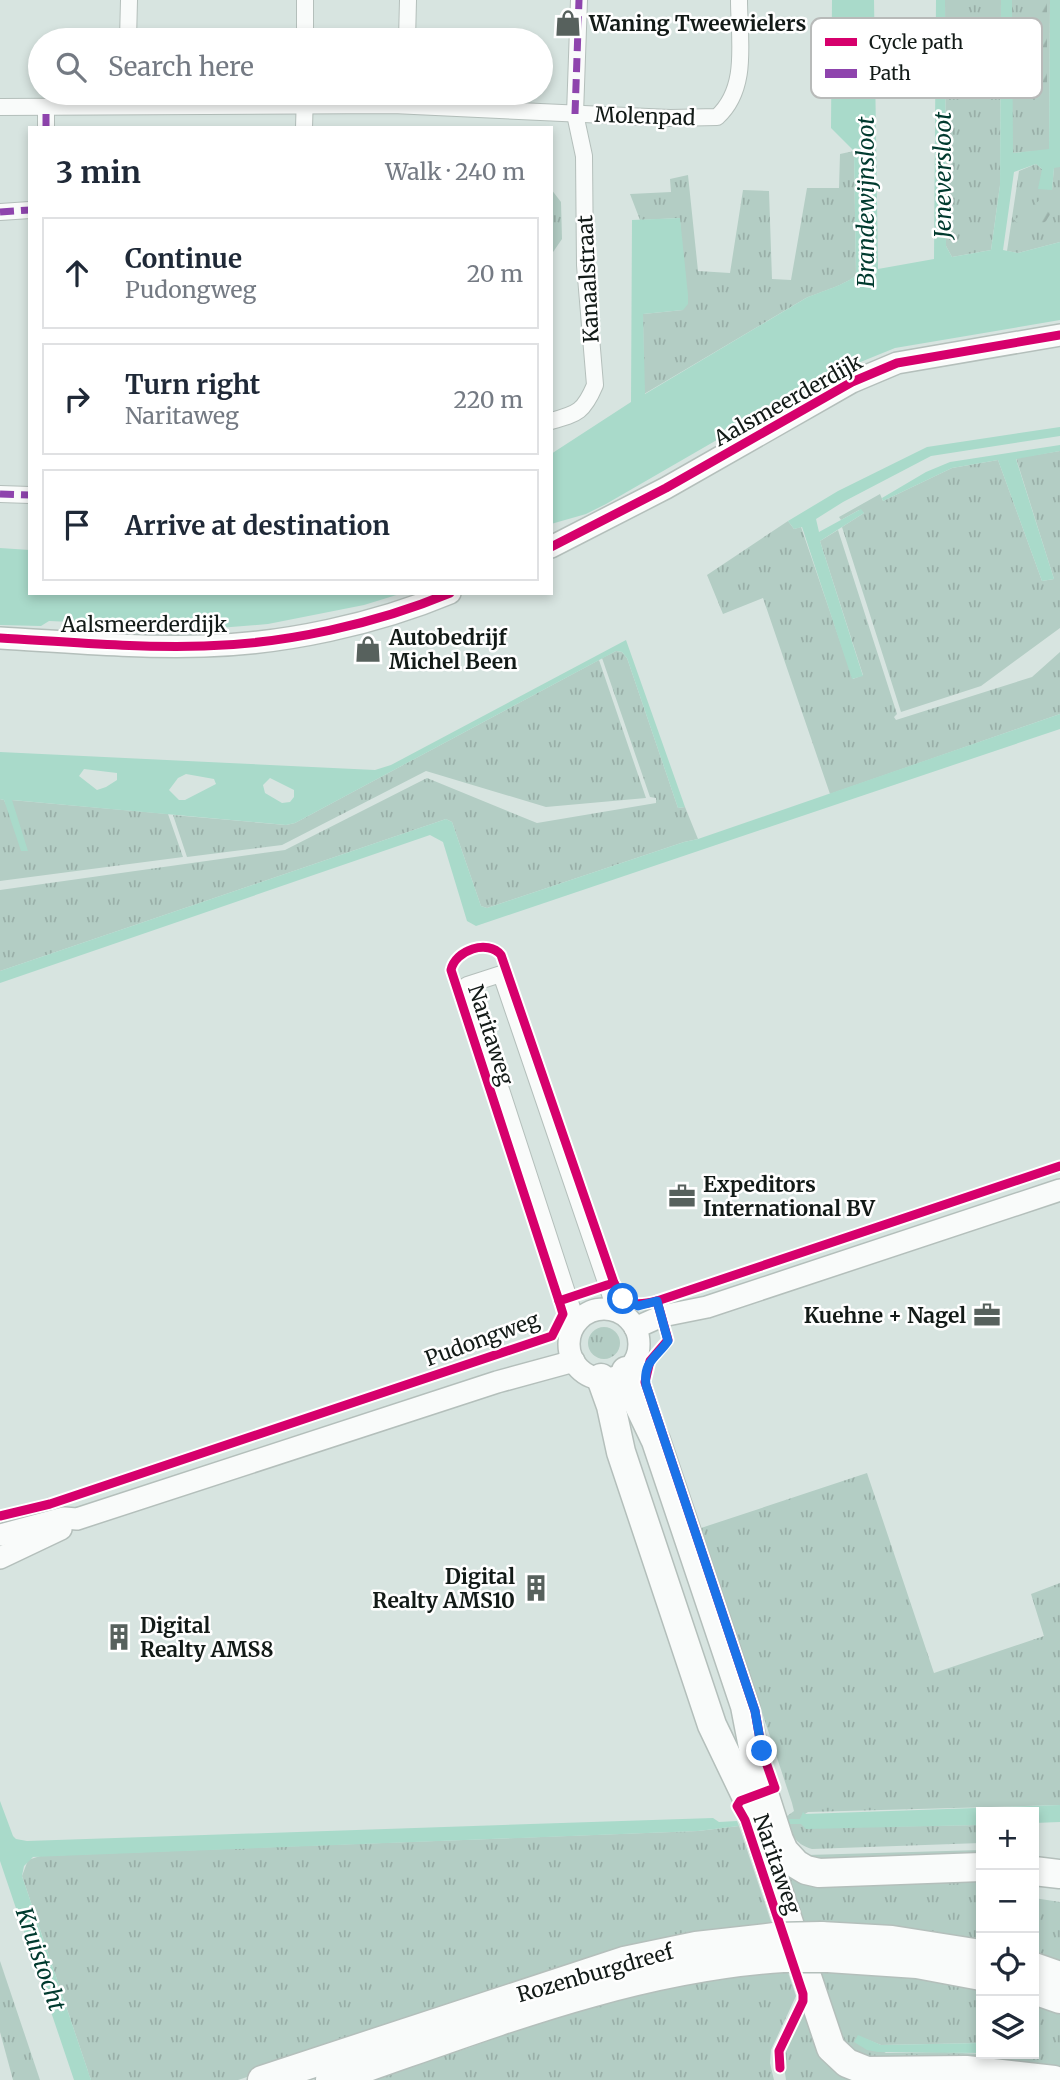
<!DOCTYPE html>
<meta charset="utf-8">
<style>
body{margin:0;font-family:Merriweather,serif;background:#f2f2f3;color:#1f2937}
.controls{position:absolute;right:21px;bottom:21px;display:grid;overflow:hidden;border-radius:0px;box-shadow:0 4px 10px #0003}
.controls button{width:63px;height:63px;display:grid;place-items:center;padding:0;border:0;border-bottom:2px solid #e0e1e3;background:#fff;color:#1f2937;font:35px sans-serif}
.stop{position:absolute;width:21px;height:21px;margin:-16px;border:5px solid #1a73e8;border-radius:50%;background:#fff}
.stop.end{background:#1a73e8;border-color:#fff;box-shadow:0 2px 7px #0008}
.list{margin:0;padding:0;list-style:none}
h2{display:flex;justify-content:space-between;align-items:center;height:91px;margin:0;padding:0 28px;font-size:30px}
h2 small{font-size:23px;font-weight:400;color:#747a83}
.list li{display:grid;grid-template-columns:46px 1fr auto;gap:21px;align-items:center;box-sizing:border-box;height:112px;margin:0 14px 14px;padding:0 14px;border:2px solid #e0e1e3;border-radius:0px}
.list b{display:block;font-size:26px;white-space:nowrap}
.list p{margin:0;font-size:23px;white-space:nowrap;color:#747a83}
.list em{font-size:23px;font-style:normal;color:#747a83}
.icon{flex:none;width:38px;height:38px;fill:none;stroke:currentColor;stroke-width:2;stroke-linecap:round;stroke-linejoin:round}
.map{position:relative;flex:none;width:1060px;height:2080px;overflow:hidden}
.search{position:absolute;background:#fff;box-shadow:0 4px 10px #0003;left:28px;top:28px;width:525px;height:77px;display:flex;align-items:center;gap:18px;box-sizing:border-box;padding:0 24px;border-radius:38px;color:#747a83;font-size:26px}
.panel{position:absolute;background:#fff;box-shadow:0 4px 10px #0003;left:28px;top:126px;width:525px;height:469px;border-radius:0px}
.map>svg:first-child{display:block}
.grass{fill:url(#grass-tufts)}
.forest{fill:url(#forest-firs)}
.water{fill:#a9daca;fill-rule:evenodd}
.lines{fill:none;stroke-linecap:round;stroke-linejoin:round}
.street-casing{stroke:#b4bfbb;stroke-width:18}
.secondary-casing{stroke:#b4bfbb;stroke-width:24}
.highway-casing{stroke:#b4bfbb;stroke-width:31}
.street{stroke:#f9fbfa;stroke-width:16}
.secondary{stroke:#f9fbfa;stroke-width:21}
.highway{stroke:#f9fbfa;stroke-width:28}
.highway-bridge-casing{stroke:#b4bfbb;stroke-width:31;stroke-linecap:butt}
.highway-bridge{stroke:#f9fbfa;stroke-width:28}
.quiet{stroke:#8e44ad;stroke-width:7;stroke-dasharray:14 7;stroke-linecap:butt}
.cycleway-casing{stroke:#fff;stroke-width:13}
.cycleway{stroke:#d6006c;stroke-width:9}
.route{stroke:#1a73e8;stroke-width:9}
.labels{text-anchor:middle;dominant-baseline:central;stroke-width:5;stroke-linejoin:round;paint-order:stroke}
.poi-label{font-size:21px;font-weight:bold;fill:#121a17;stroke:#fff;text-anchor:start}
.street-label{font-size:21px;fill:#121a17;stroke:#fff}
.water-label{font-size:23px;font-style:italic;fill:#003a2e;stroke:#fff}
.key{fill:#fff;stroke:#b8bab9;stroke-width:2}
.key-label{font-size:19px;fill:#121a17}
</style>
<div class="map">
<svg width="1060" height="2080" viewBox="0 0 1060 2080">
<defs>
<pattern id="grass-tufts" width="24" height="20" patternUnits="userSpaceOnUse" patternTransform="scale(1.75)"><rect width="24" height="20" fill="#b3cdc4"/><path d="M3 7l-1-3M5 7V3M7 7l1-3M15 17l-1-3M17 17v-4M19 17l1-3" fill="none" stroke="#99afa8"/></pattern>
<pattern id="forest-firs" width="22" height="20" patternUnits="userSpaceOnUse" patternTransform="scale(1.75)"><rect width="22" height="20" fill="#b3cdc4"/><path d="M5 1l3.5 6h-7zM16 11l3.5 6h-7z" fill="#99afa8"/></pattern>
</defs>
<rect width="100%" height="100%" fill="#d7e4e0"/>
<g class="grass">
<polygon points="945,0 1001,0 1000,185 991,250 952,257 946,246"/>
<polygon points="1012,0 1050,0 1049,150 1012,153"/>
<path d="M854,151L856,275C848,284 820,292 806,298L644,394L643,314L683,310L680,218L640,220L630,194L671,192L670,179L688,175L698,271L730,273L743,190L769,191L772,279L791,280L807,188H839L840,154Z"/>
<polygon points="1036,164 1042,169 1052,190 1054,167 1060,167 1060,242 1018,253 1007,251 1019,171"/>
<polygon points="551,189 561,202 562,239 551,255"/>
<polygon points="1060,451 1060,628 981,686 901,712 842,527 864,513 859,510 841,520 839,517 880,494 883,501 952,468 998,460 1042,581 1054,579 1016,458"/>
<polygon points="788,521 794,529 801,527 853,679 863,675 820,541 838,530 897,714 894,717 896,720 1032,677 1060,652 1060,714 830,794 763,598 723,614 707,575"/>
<polygon points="616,651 622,652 627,658 678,808 685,807 698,839 684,842 487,908 481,906 452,822 446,819 0,971 0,890 285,850 427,778 537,823 656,803 656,798 650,797 602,658"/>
<polygon points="599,660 646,798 546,807 426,771 282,845 187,857 173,815 286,825 295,823"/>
<polygon points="0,799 4,800 27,850 11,800 168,814 183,857 0,881"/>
<circle cx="604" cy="1343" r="16"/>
<path d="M867,1473L934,1673L1044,1636L1031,1594L1060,1583V1805L808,1812L802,1816L801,1824L864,1827L981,1825V1843L812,1849C794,1844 791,1833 786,1817L794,1811L792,1803L701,1528Z"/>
<path d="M739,1826L796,1996L771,2050L770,2063L774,2080H355C413,2063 465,2054 520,2026L484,1994L410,2016L370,2036L238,2080H91L22,1876L28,1860L40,1856L698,1831Z"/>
<polygon points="769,1826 783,1859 981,1871 981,2043 881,2045 858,2036 886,2053 945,2052 1015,2056 1015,2054 1034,2054 1034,1998 1060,2007 1060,2077 895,2067 845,2053"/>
<polygon points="785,1837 807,1855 981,1850 981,1863 809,1864"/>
<polygon points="1034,1898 1060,1902 1060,1968 1034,1960"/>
<polygon points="0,1961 40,2080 13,2080 0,2032"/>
<polygon points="804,2006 830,2054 1026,2080 786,2080 782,2052"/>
</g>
<g class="forest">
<polygon points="1037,0 1047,0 1047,102 1036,103"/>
<polygon points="1045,196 1057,203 1046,221 1036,229 1013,221"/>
</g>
<g class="water">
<path d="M832,0H874L878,269L934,259L936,0H945L946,246L952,257L991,250L1000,185L1001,0H1012L1013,153L1049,149L1050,0H1060V167L1054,168L1052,190L1038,189L1042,169L1036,164L1014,172L1003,250L1018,253L1060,242V320L895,348L858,363L749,424L742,420L724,430L722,437L606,504L586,514L551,524V454L631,402L632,220L680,218L688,295V304L683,310L643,314L645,394L806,298C819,292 848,284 856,275L854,151L831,128Z"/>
<polygon points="1060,427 1060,436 931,456 843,502 816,519 819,532 861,509 864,513 820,541 863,676 852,679 802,527 794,529 788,521 838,491 927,447"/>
<polygon points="1060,445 1060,451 1016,459 1054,579 1042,581 998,460 952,468 883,501 882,498 926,472 950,462"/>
<polygon points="0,548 30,550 30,593 403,593 364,605 268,624 206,629 112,630 96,623 49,621 41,626 0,625"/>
<path d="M626,640L685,807L678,808L627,658L622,652L616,651L295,823L286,825L12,800L28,851H21L4,800L0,799V752L375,770L391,765ZM84,769L117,773V780L106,787L97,790L79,776ZM186,774L214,779L216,784L185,800H179L169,790L178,778ZM270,778L294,790V797L290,802L282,803L265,793L263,785Z"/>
<polygon points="1060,714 1060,729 476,926 467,921 443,842 430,835 0,983 0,971 446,819 452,822 481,906 487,908 684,842 698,839"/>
<polygon points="0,1801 13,1836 16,1839 27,1841 713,1818 719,1822 737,1821 739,1826 698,1831 33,1857 24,1866 22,1876 91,2080 74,2080 0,1861"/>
<polygon points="1060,1805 1060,1822 1034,1823 1034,1812 981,1812 981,1825 806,1829 801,1824 789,1824 787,1819 800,1819 803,1812 805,1814"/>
<polygon points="858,2035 881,2045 981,2043 981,2053 878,2052 867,2050 854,2042"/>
</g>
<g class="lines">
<defs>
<g id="street">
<polyline points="128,40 129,0"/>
<polyline points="305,40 305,0"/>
<polyline points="407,40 408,0"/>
<path d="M0,107L393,105L670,118L717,117C749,88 739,40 739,0"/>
<polyline points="46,128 46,107"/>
<polyline points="304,128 305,93"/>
<polyline points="0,212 30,210"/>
<path d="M551,421C578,414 584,411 595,385L585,265L584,156L575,114L579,0"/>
<polyline points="0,494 30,495"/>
<polyline points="574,1327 572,1308 467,985 501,974 611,1297 621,1313"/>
</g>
<g id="secondary">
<polyline points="551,547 666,488 852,382 897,363 1060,335"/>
<path d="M0,638C68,642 136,648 204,646C284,644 376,624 450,593"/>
<circle cx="604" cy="1344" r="35"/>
<polyline points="635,1328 662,1316 707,1307 1060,1190"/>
<polyline points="0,1535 64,1518 77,1519 497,1382 574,1361"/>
<polyline points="0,1558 61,1529"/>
</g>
<g id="highway">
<polyline points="626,1371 634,1395 656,1441 745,1706 759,1778 779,1840 784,1851 796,1864 806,1870 819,1873 981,1867"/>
<polyline points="601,1378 611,1406 621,1452 712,1725 747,1798 831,2048 847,2063 867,2071 966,2070 1054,2080"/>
<polyline points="1034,1871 1060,1874"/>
<polyline points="821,1936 892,1940 981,1954"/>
<polyline points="828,1958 917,1964 981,1976"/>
<polyline points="1034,1967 1060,1976"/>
<polyline points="1034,1990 1060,1999"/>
<polyline points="262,2080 624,1961 696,1946 775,1937"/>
<path d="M330,2080C477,2030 626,1968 783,1958"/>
</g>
</defs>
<use href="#street" class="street-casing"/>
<use href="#secondary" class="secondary-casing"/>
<use href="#highway" class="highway-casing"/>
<use href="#street" class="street"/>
<use href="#secondary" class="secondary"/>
<use href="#highway" class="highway"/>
<defs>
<g id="highway-bridge">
<polyline points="775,1937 821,1936"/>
<polyline points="783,1958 828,1958"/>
</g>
</defs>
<use href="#highway-bridge" class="highway-bridge-casing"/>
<use href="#highway-bridge" class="highway-bridge"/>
<g class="quiet">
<polyline points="575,114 579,0"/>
<polyline points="46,128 46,107"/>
<polyline points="0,212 30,210"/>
<polyline points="0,494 30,495"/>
</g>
<defs>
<g id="cycleway">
<polyline points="551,547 666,488 852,382 897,363 1060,335"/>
<path d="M0,638C68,642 136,648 204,646C284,644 376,624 450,593"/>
<path d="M559,1301L451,970C455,950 488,939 501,955L614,1283"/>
<polyline points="657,1301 668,1340 650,1361 645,1382 755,1711 762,1751 775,1788 740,1801 737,1806 745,1820 803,1994 803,2001 779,2051 780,2068"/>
<path d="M0,1516L50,1504L552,1336L563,1314L559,1301L607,1285L614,1283C627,1305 632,1307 657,1301L1060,1166"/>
</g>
</defs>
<use href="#cycleway" class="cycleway-casing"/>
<use href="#cycleway" class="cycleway"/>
</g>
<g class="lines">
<path class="route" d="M623,1299L638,1306L657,1301L668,1341C657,1357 643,1361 646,1385L755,1711L762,1751"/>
</g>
<defs>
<symbol id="shop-bare" viewBox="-9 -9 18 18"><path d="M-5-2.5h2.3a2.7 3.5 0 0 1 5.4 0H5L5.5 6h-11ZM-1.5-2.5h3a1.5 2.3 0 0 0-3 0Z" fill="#57615d" stroke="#fff" stroke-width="2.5" paint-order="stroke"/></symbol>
<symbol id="office-bare" viewBox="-9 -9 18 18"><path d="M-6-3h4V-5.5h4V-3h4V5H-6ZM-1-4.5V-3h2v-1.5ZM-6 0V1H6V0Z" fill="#57615d" stroke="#fff" stroke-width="2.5" paint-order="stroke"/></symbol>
<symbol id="building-bare" viewBox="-9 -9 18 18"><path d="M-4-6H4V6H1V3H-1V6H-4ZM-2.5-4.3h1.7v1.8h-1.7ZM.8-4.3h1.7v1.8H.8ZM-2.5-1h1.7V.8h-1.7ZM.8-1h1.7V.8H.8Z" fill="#57615d" stroke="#fff" stroke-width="2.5" paint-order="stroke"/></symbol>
</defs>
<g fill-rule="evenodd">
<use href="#shop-bare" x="549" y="4" width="38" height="38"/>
<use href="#shop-bare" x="349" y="630" width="38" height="38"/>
<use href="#office-bare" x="663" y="1177" width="38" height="38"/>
<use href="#office-bare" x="968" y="1296" width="38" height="38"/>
<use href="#building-bare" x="517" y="1569" width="38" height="38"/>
<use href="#building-bare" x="100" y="1618" width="38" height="38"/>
</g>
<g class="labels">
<g class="poi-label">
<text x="589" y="23">Waning Tweewielers</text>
<text x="389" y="637">Autobedrijf<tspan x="389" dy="24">Michel Been</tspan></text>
<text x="703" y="1184">Expeditors<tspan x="703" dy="24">International BV</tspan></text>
<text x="966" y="1315" text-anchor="end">Kuehne + Nagel</text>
<text x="515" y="1576" text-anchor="end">Digital<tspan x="515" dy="24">Realty AMS10</tspan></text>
<text x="140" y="1625">Digital<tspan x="140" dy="24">Realty AMS8</tspan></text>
</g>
<g class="street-label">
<text transform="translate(645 116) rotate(2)">Molenpad</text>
<text transform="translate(588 279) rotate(-93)">Kanaalstraat</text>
<text transform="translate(788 400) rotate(-29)">Aalsmeerderdijk</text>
<text x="144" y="624">Aalsmeerderdijk</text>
<text transform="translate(491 1035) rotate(72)">Naritaweg</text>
<text transform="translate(482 1339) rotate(-20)">Pudongweg</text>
<text transform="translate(777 1864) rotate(71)">Naritaweg</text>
<text transform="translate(595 1973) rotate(-16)">Rozenburgdreef</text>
</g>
<g class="water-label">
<text transform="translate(942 175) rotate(-90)">Jeneversloot</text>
<text transform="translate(865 202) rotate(-90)">Brandewijnsloot</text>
<text transform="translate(41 1959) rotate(71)">Kruistocht</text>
</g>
</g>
<rect x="811" y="18" width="231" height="80" rx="10" class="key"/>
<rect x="825" y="38" width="32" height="8" fill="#d6006c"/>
<rect x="825" y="69" width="32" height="9" fill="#8e44ad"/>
<g class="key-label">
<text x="869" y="49">Cycle path</text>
<text x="869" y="80">Path</text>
</g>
</svg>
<div class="controls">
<button>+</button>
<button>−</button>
<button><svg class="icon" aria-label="locate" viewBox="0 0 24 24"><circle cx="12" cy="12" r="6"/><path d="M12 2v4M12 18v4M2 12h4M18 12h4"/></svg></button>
<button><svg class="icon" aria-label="layers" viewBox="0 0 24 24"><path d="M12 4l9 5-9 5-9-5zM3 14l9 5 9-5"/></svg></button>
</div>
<div class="stop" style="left:623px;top:1299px"></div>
<div class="stop end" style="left:762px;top:1751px"></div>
<div class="search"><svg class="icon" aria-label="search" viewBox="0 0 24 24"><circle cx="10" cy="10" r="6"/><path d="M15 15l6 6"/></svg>Search here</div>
<section class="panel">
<h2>3 min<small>Walk · 240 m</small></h2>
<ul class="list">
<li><svg class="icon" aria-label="ahead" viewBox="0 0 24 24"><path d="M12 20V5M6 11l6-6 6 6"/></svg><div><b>Continue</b><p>Pudongweg</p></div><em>20 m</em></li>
<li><svg class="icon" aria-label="right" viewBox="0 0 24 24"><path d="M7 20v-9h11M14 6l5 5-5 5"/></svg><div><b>Turn right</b><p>Naritaweg</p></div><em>220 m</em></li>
<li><svg class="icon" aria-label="arrive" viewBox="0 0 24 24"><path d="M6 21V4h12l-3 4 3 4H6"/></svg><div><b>Arrive at destination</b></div></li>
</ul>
</section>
</div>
